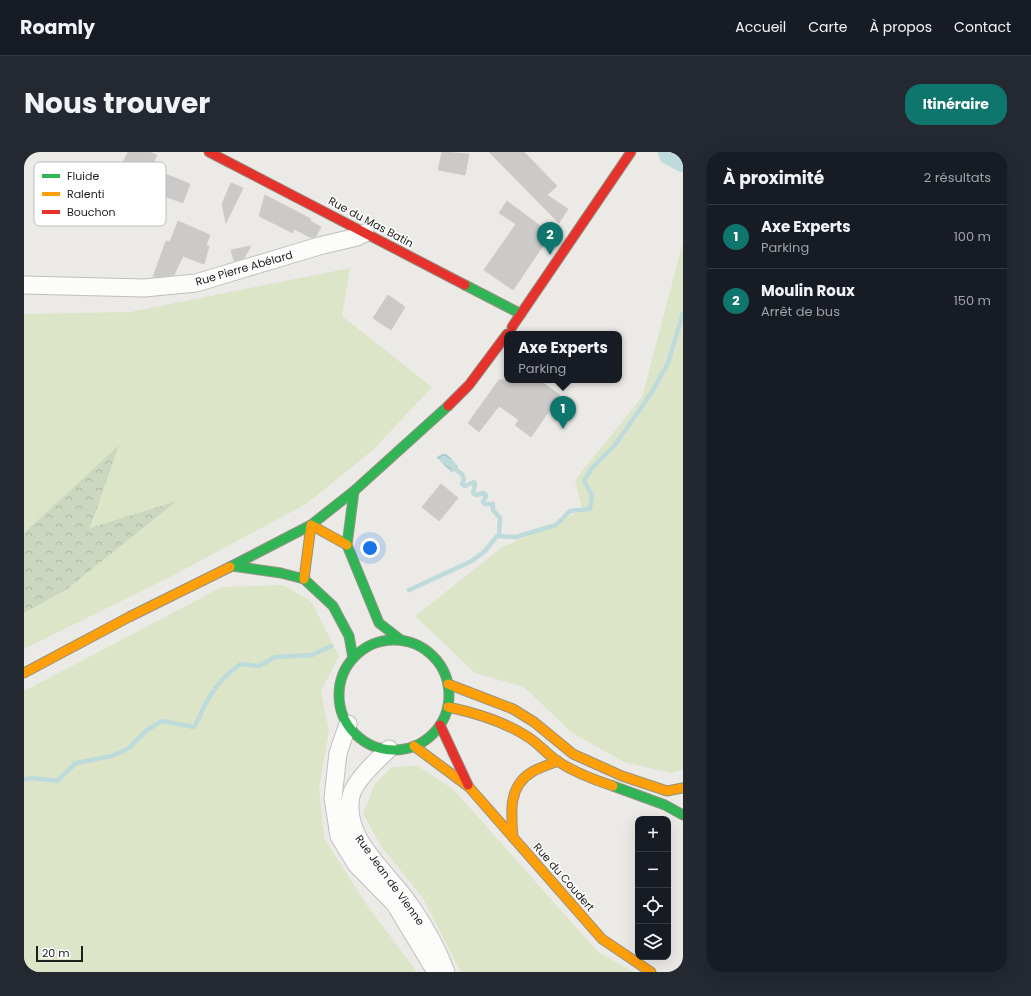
<!DOCTYPE html>
<html lang="fr">
<meta charset="utf-8">
<style>
body{margin:0;font-family:Poppins,sans-serif;background:#242831;color:#f1f3f6}
.controls{position:absolute;right:12px;bottom:12px;display:grid;overflow:hidden;border-radius:8px;box-shadow:0 4px 16px #0002}
.controls button{width:36px;height:36px;display:grid;place-items:center;padding:0;border:0;border-bottom:1px solid #363941;background:#171b24;color:#f1f3f6;font:20px sans-serif}
.scale{position:absolute;left:12px;bottom:10px;width:47px;box-sizing:border-box;padding-left:4px;border:2px solid #1e1e1e;border-top:0;font-size:11px;line-height:14px;white-space:nowrap;color:#1e1e1e;-webkit-text-stroke:3px #fff;paint-order:stroke}
.you{position:absolute;left:346px;top:396px;width:14px;height:14px;margin:-10px;border:3px solid #fff;border-radius:50%;background:#1a73e8;box-shadow:0 0 0 6px #1a73e833}
.badge{display:grid;place-items:center;width:26px;height:26px;border-radius:50%;background:#0f766e;color:#fff;font-size:13px;font-weight:700}
.pin{position:absolute;translate:-50% -33px;filter:drop-shadow(0 1px 2px #0008)}
.pin::after{content:'';position:absolute;top:21px;width:14px;height:12px;background:inherit;clip-path:polygon(0 0,100% 0,50% 100%)}
.popup{position:absolute;left:480px;top:179px;width:118px;height:52px;box-sizing:border-box;display:grid;place-content:center;border-radius:8px;background:#171b24;filter:drop-shadow(0 1px 3px #0005);font-size:13px;white-space:nowrap;color:#9ea1a6}
.popup b{font-size:15px;color:#f1f3f6}
.popup::after{content:'';position:absolute;left:50%;top:100%;margin-left:-8px;border:8px solid transparent;border-top-color:#171b24}
.list{margin:0;padding:0;list-style:none}
h2{display:flex;justify-content:space-between;align-items:center;height:52px;margin:0;padding:0 16px;font-size:17px}
h2 small{font-size:13px;font-weight:400;color:#9ea1a6}
.list li{display:grid;grid-template-columns:26px 1fr auto;gap:12px;align-items:center;box-sizing:border-box;height:64px;padding:0 16px;border-top:1px solid #363941}
.list b{display:block;font-size:15px;white-space:nowrap}
.list p{margin:0;font-size:13px;white-space:nowrap;color:#9ea1a6}
.list em{font-size:13px;font-style:normal;color:#9ea1a6}
.icon{flex:none;width:22px;height:22px;fill:none;stroke:currentColor;stroke-width:2;stroke-linecap:round;stroke-linejoin:round}
.map{position:relative;flex:none;width:659px;height:820px;overflow:hidden;border-radius:16px}
header{display:flex;align-items:center;gap:24px;box-sizing:border-box;height:56px;padding:0 20px;background:#171b24;border-bottom:1px solid #363941}
header strong{font-size:19px}
nav{display:flex;gap:22px;margin-inline-start:auto;font-size:14px}
.intro{display:flex;align-items:center;justify-content:space-between;box-sizing:border-box;height:96px;padding:0 24px}
h1{margin:0;font-size:28px}
.button{padding:10px 18px;border-radius:16px;background:#0f766e;color:#fff;font-size:14px;font-weight:700}
main{display:flex;gap:24px;padding:0 24px}
aside{flex:1;background:#171b24;border-radius:16px;box-shadow:0 4px 16px #0002}
.map>svg:first-child{display:block}
.grass{fill:#dde5c9}
.forest{fill:url(#forest-crowns)}
.water{fill:url(#water-waves)}
.lines{fill:none;stroke-linecap:round;stroke-linejoin:round}
.stream{stroke:#bedadb;stroke-width:4.5}
.river{stroke:#bedadb;stroke-width:28}
.building{fill:#cccac8;stroke:#cecbc9}
.street-casing{stroke:#bfbfbd;stroke-width:19}
.fast-casing{stroke:#949381;stroke-width:11}
.slow-casing{stroke:#949381;stroke-width:11}
.jam-casing{stroke:#949381;stroke-width:11}
.street{stroke:#fcfcfb;stroke-width:17}
.fast{stroke:#30b455;stroke-width:9}
.slow{stroke:#ff9f0a;stroke-width:9}
.jam{stroke:#e5322d;stroke-width:9}
.labels{text-anchor:middle;dominant-baseline:central;stroke-width:3;stroke-linejoin:round;paint-order:stroke}
.street-label{font-size:11px;fill:#1e1e1e;stroke:#fff}
.key{fill:#fff;stroke:#bcbcbc;stroke-width:1}
.key-label{font-size:11px;fill:#1e1e1e}
</style>
<header>
<strong>Roamly</strong>
<nav><a>Accueil</a><a>Carte</a><a>À propos</a><a>Contact</a></nav>
</header>
<div class="intro"><h1>Nous trouver</h1><a class="button">Itinéraire</a></div>
<main>
<div class="map">
<svg width="659" height="820" viewBox="0 0 659 820">
<defs>
<pattern id="forest-crowns" width="20" height="18" patternUnits="userSpaceOnUse"><rect width="20" height="18" fill="#ccd7bf"/><path d="M2 6a3 3 0 1 1 6 0M12 15a3 3 0 1 1 6 0" fill="none" stroke="#afb8a4"/></pattern>
<pattern id="water-waves" width="16" height="10" patternUnits="userSpaceOnUse"><rect width="16" height="10" fill="#bedadb"/><path d="M0 5q4-4 8 0t8 0" fill="none" stroke="#a3bbbc"/></pattern>
</defs>
<rect width="100%" height="100%" fill="#eceae7"/>
<g class="grass">
<polygon points="659,90 659,617 647,621 600,610 548,581 500,535 451,521 391,464 477,396 558,358 551,328 618,245"/>
<polygon points="326,116 318,164 408,235 349,298 282,352 148,424 0,497 0,461 42,438 152,350 66,376 94,294 0,381 0,162 106,160"/>
<polygon points="259,433 287,449 315,504 297,539 305,580 295,637 300,686 342,752 393,820 0,820 0,539 198,435"/>
<polygon points="394,614 429,637 574,800 610,820 437,820 398,745 357,694 339,662 351,632 368,615"/>
</g>
<polygon class="forest" points="95,293 66,376 153,349 42,438 0,461 0,381"/>
<polygon class="water" points="418,302 423,302 433,313 434,316 428,321 412,305"/>
<g class="lines">
<g class="stream">
<polyline points="430,316 438,322 440,327 438,332 441,334 450,330 451,333 449,341 452,343 460,341 462,344 459,350 461,352 469,352 469,358 476,366 475,384"/>
<polyline points="385,438 448,409 461,399 473,384 492,385 532,373 546,359 566,357 568,343 560,329 568,316 591,293 628,240 644,211 659,161"/>
<path d="M0,628L8,626L33,629L52,611L88,604L105,596L123,578L138,569L170,575C176,566 178,557 183,549C193,532 201,523 217,512L235,514L251,505L288,503L307,494"/>
</g>
<polyline class="river" points="648,0 659,6"/>
</g>
<g class="building">
<polygon points="104,0 125,0 133,3 127,16 166,32 159,51 114,34 119,21 98,12"/>
<polygon points="418,0 445,2 441,23 414,18"/>
<polygon points="465,0 500,0 533,34 523,43 544,57 535,71"/>
<polygon points="207,31 219,36 202,71 198,52"/>
<polygon points="241,43 287,67 286,69 297,75 292,84 288,86 270,77 269,81 235,64"/>
<polygon points="483,49 527,82 489,138 460,118 492,72 475,61"/>
<polygon points="154,69 186,83 182,93 185,94 180,112 159,104 150,123 129,125 142,89 146,90"/>
<polygon points="227,94 220,106 210,109 207,98"/>
<polygon points="364,143 381,155 367,178 349,166"/>
<polygon points="475,228 515,228 536,243 507,285 491,273 495,268 475,254 455,280 444,271"/>
<polygon points="417,332 434,346 415,369 398,355"/>
</g>
<g class="lines">
<defs>
<g id="street">
<polyline points="0,133 120,136 172,131 295,94 333,85 341,81"/>
<polyline points="324,572 314,601 309,646 315,684 332,712 371,752 412,820"/>
<path d="M365,597C354,607 330,630 327,644C318,688 365,721 386,753C401,775 413,796 422,820"/>
</g>
<g id="fast">
<polyline points="441,133 497,162"/>
<polyline points="330,339 323,393 355,471 377,488"/>
<polyline points="208,414 257,421 280,427 309,454 325,484 329,506"/>
<polyline points="206,415 287,373 330,339 424,254"/>
<circle cx="370" cy="543" r="55"/>
<polyline points="589,634 641,653 659,663"/>
</g>
<g id="slow">
<polyline points="280,427 287,373 323,393"/>
<polyline points="0,521 105,465 206,415"/>
<polyline points="424,532 489,557 510,570 549,602 598,624 643,639 659,636"/>
<path d="M424,555C452,561 480,569 504,585C515,592 523,602 533,609C550,620 570,628 589,634"/>
<polyline points="390,594 445,635 578,787 627,820"/>
<path d="M489,685C487,661 484,634 508,620C516,615 525,613 534,609"/>
</g>
<g id="jam">
<polyline points="185,0 441,133"/>
<polyline points="488,175 607,0"/>
<polyline points="424,254 445,233 483,182"/>
<polyline points="416,573 444,633"/>
</g>
</defs>
<use href="#street" class="street-casing"/>
<use href="#fast" class="fast-casing"/>
<use href="#slow" class="slow-casing"/>
<use href="#jam" class="jam-casing"/>
<use href="#street" class="street"/>
<use href="#fast" class="fast"/>
<use href="#slow" class="slow"/>
<use href="#jam" class="jam"/>
</g>
<g class="labels">
<g class="street-label">
<text transform="translate(347 70) rotate(28)">Rue du Mas Batin</text>
<text transform="translate(220 116) rotate(-16)">Rue Pierre Abélard</text>
<text transform="translate(540 725) rotate(49)">Rue du Coudert</text>
<text transform="translate(366 728) rotate(54)">Rue Jean de Vienne</text>
</g>
</g>
<rect x="10" y="10" width="132" height="64" rx="6" class="key"/>
<rect x="18" y="22" width="18" height="4" fill="#30b455"/>
<rect x="18" y="40" width="18" height="4" fill="#ff9f0a"/>
<rect x="18" y="58" width="18" height="4" fill="#e5322d"/>
<g class="key-label">
<text x="43" y="28">Fluide</text>
<text x="43" y="46">Ralenti</text>
<text x="43" y="64">Bouchon</text>
</g>
</svg>
<div class="controls">
<button>+</button>
<button>−</button>
<button><svg class="icon" aria-label="locate" viewBox="0 0 24 24"><circle cx="12" cy="12" r="6"/><path d="M12 2v4M12 18v4M2 12h4M18 12h4"/></svg></button>
<button><svg class="icon" aria-label="layers" viewBox="0 0 24 24"><path d="M12 4l9 5-9 5-9-5zM3 14l9 5 9-5"/></svg></button>
</div>
<div class="scale">20 m</div>
<div class="you"></div>
<div class="pin badge" style="left:539px;top:277px">1</div>
<div class="popup"><b>Axe Experts</b>Parking</div>
<div class="pin badge" style="left:526px;top:103px">2</div>
</div>
<aside>
<h2>À proximité<small>2 résultats</small></h2>
<ul class="list">
<li><span class="badge">1</span><div><b>Axe Experts</b><p>Parking</p></div><em>100 m</em></li>
<li><span class="badge">2</span><div><b>Moulin Roux</b><p>Arrêt de bus</p></div><em>150 m</em></li>
</ul>
</aside>
</main>
